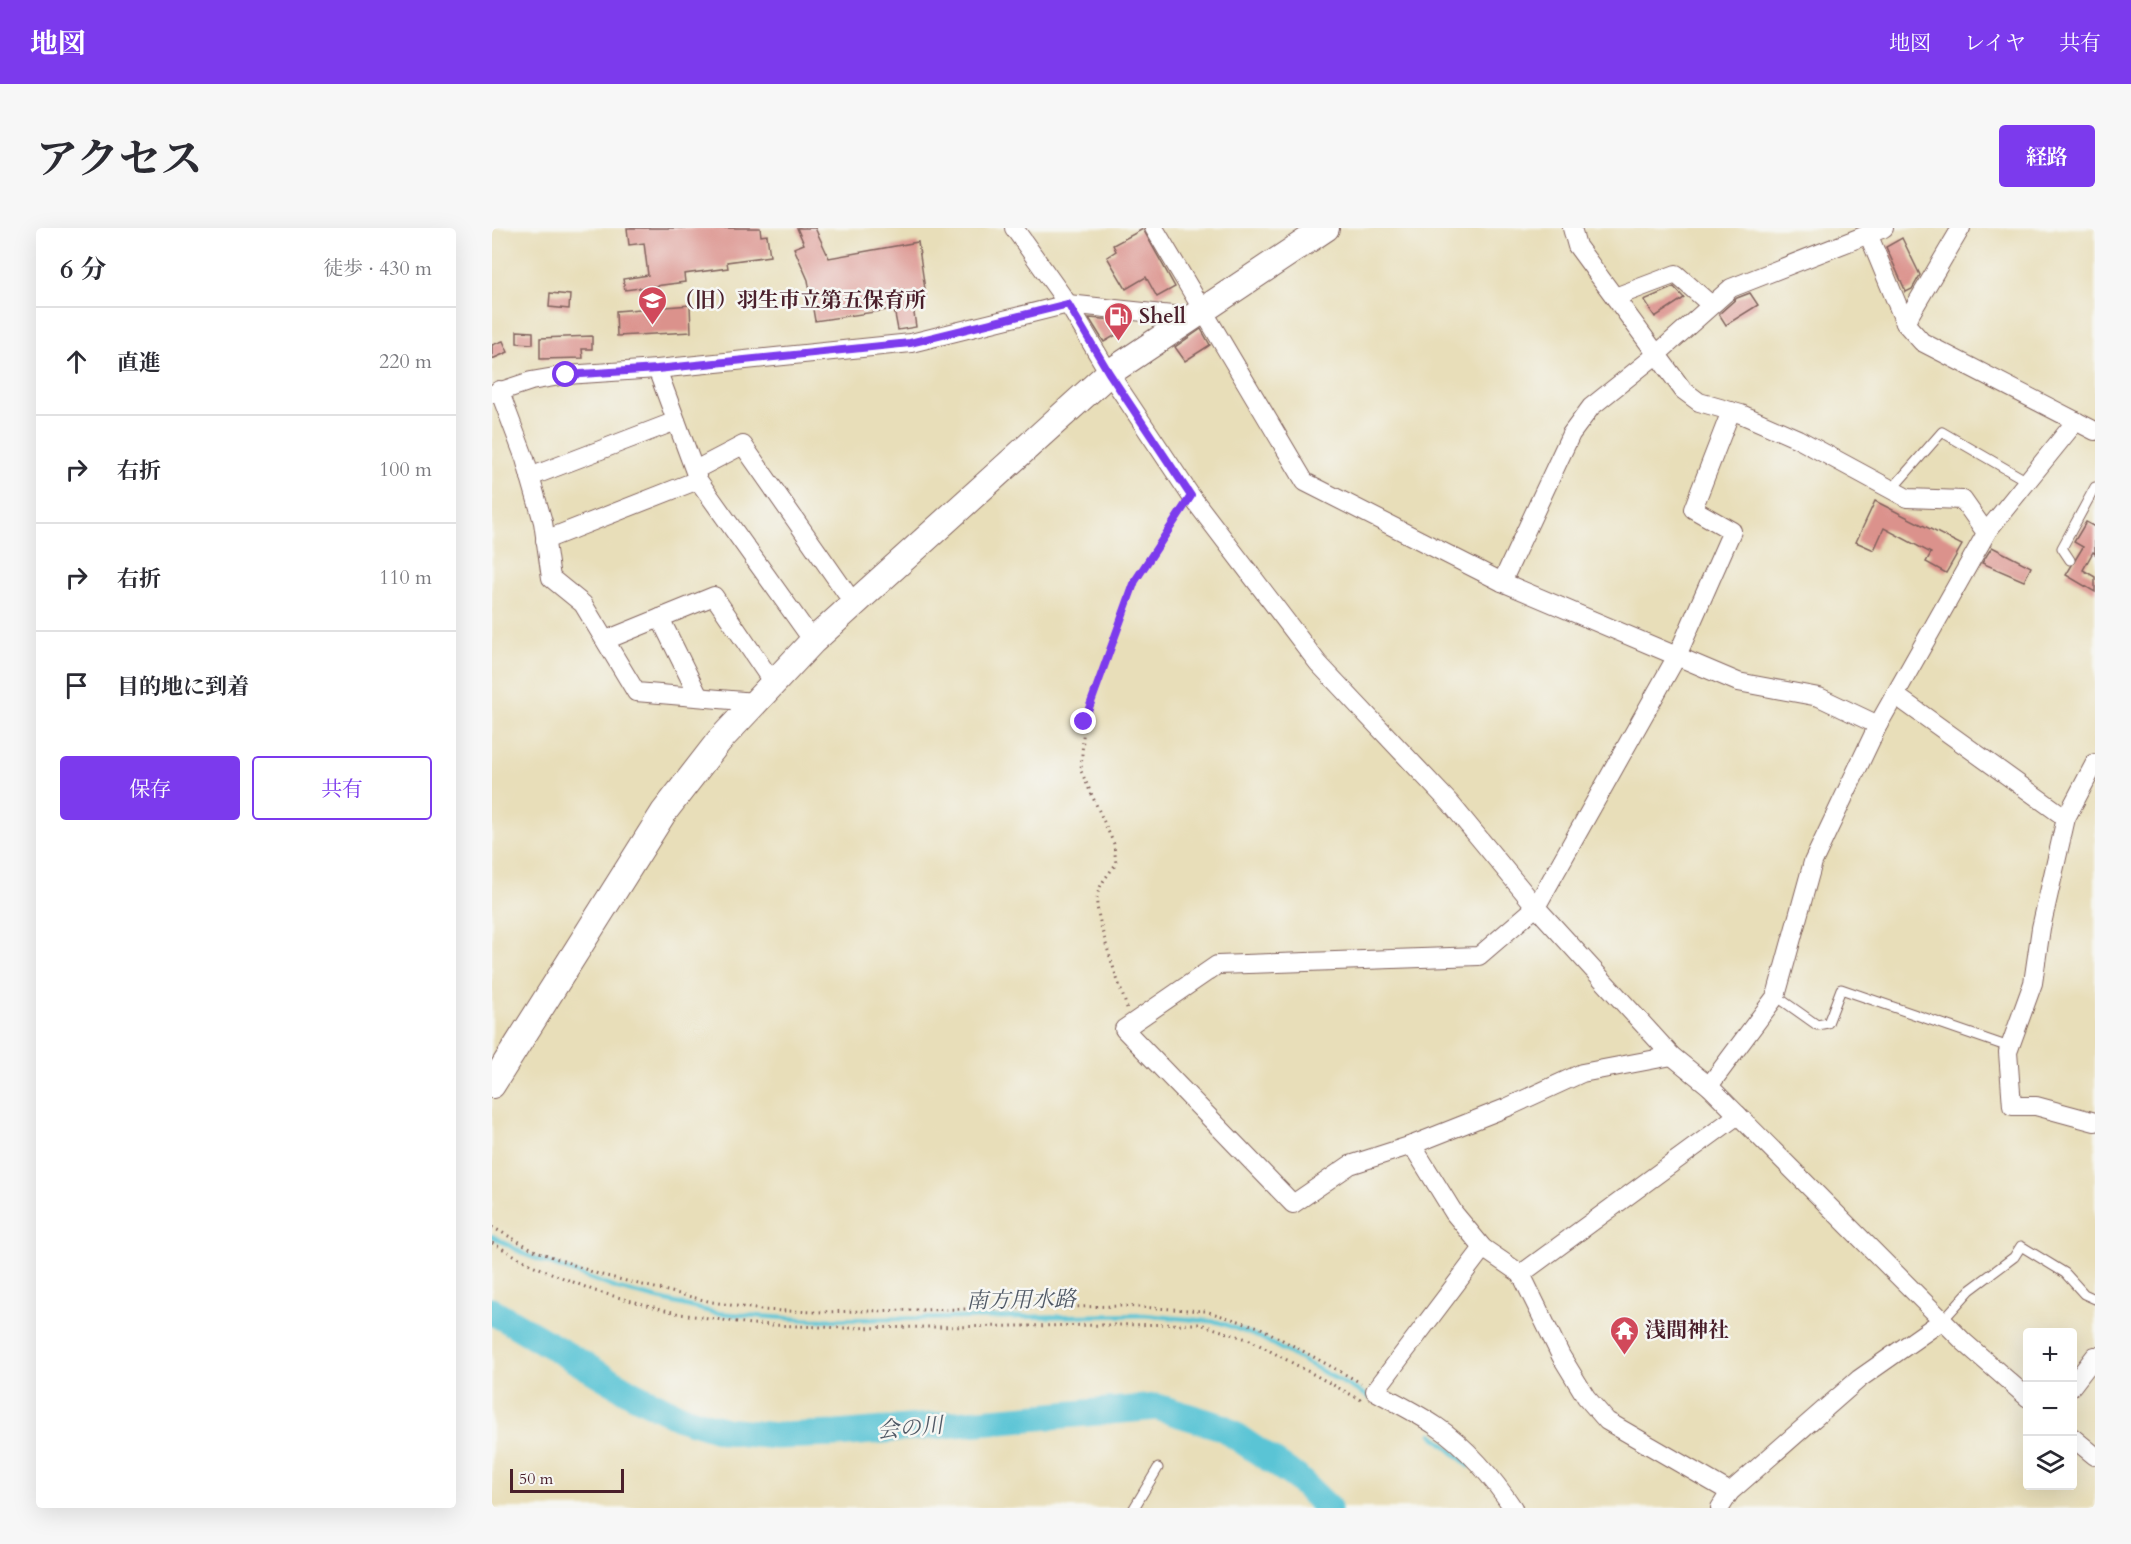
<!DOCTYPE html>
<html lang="ja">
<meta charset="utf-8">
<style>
body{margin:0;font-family:Cardo,"Noto Serif JP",serif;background:#f7f7f7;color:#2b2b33}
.controls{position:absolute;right:18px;bottom:18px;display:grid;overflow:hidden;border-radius:6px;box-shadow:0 6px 24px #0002}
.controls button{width:54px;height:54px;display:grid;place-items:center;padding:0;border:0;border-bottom:2px solid #e1e1e2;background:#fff;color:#2b2b33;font:30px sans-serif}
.scale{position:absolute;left:18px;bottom:15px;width:114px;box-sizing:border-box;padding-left:6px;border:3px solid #4a1f2b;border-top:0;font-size:16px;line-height:21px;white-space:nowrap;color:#4a1f2b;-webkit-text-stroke:4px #f6f6f2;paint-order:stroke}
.stop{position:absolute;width:18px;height:18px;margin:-14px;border:4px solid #7c3aed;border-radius:50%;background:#fff}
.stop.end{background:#7c3aed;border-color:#fff;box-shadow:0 2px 6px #0008}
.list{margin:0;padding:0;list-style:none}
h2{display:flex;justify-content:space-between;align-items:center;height:78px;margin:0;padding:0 24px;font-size:26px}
h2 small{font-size:20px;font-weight:400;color:#7c7c81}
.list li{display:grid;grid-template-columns:39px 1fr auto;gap:18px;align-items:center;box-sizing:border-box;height:108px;padding:0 24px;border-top:2px solid #e1e1e2}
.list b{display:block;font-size:22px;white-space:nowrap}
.list em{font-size:20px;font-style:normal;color:#7c7c81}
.actions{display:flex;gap:12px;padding:18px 24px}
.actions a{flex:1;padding:14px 0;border:2px solid #7c3aed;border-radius:6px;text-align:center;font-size:21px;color:#7c3aed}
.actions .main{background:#7c3aed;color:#fff}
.icon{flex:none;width:33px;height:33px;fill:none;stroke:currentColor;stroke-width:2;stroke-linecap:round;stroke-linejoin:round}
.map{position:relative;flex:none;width:1603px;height:1280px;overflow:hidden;border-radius:6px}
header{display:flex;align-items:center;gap:36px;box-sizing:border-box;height:84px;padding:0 30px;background:#7c3aed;color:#fff}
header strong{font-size:28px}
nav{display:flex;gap:33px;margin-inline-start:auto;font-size:21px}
.intro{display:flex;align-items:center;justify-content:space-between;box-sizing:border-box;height:144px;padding:0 36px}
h1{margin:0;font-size:42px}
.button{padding:15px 27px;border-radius:6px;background:#7c3aed;color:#fff;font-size:21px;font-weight:700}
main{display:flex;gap:36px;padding:0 36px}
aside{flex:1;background:#fff;border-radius:6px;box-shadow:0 6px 24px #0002}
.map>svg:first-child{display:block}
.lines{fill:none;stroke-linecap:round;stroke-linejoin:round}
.stream{stroke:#5ac4d5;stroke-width:4.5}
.river{stroke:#5ac4d5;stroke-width:27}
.building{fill:#db928c}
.lane-casing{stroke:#81625d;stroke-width:11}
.street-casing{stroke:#81625d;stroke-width:20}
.secondary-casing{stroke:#81625d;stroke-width:28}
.path{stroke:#81625d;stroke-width:3;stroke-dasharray:1.5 4.5;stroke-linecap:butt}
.lane{stroke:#fff;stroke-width:9}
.street{stroke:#fff;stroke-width:18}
.secondary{stroke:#fff;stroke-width:26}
.route{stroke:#7c3aed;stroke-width:8}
.labels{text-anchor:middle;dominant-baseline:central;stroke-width:5;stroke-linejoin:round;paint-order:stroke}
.poi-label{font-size:21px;font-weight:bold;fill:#4a1f2b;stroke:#f6f6f2;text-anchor:start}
.water-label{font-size:22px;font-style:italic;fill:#505966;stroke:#f6f6f2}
</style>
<header>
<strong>地図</strong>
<nav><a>地図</a><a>レイヤ</a><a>共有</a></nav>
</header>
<div class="intro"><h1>アクセス</h1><a class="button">経路</a></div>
<main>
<aside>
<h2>6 分<small>徒歩 · 430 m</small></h2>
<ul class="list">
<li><svg class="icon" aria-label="ahead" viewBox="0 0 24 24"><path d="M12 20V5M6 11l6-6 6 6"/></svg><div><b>直進</b></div><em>220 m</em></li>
<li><svg class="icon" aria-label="right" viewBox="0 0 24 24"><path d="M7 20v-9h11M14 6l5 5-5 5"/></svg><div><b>右折</b></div><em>100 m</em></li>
<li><svg class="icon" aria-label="right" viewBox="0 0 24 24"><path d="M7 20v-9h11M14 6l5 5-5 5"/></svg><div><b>右折</b></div><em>110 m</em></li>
<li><svg class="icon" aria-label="arrive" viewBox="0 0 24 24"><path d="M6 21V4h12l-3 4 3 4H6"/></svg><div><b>目的地に到着</b></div></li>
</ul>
<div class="actions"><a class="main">保存</a><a>共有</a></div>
</aside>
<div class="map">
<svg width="1603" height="1280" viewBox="0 0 1603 1280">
<rect width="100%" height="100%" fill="#f6f6f2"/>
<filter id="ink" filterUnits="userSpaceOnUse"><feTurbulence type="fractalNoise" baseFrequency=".0167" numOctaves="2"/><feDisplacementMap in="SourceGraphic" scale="12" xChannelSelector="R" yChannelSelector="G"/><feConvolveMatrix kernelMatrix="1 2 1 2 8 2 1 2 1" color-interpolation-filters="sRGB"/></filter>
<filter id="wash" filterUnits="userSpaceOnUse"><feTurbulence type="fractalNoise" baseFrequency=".008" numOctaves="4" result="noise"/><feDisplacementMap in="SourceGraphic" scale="24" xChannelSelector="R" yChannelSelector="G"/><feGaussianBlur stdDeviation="1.35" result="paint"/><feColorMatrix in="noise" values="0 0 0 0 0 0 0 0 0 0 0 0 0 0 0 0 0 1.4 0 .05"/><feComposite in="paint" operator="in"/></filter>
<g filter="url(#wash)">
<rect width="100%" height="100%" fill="#e8deb9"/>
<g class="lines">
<g class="stream">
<polyline points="0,1008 34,1027 126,1061 224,1085 320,1092 652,1087 726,1094 769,1110 879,1170"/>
<polyline points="940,1206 977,1238"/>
</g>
<polyline class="river" points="0,1083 141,1166 188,1189 233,1203 284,1208 345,1206 665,1179 730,1199 804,1249 836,1280"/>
</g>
<g id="blocks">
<g class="building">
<polygon points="135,0 268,0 269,8 275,7 278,28 235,34 236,40 192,46 193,54 133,62 131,51 156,47 152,15 137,17"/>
<polygon points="305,0 323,0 337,30 426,14 434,68 419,65 424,99 406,102 402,81 323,93 316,52 302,20 312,16"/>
<polygon points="651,1 683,59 665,69 654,49 634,61 615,29 624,23 621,17"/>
<polygon points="1410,10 1428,47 1420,61 1414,64 1394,19"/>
<polygon points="1182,59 1192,70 1163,89 1152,72"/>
<polygon points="58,65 78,67 77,81 57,79"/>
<polygon points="1258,65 1266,77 1234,97 1227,86 1245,70"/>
<polygon points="198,77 199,104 125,108 124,83"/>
<polygon points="597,90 624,92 631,103 612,114"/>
<polygon points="709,101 718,117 693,133 683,119"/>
<polygon points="25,103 41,104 41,116 25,115"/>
<polygon points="100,108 100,121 90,121 91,130 48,131 48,110"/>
<polygon points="11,113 16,124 0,131 0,117"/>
<polygon points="1383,273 1470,317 1454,345 1434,334 1439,325 1392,300 1382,322 1364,314"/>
<polygon points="1594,294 1603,299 1603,326 1601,324 1591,342 1603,349 1603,364 1574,347 1591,319 1582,314"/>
<polygon points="1500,319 1539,339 1532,353 1490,335"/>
</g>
</g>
</g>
<g filter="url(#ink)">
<use href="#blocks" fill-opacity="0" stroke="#81625d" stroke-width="1.5"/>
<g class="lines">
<defs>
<g id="lane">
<polyline points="1400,261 1450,204 1535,253"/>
<polyline points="1578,332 1570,320 1603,259"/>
<polyline points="1284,768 1325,797 1336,795 1349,761 1517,819"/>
<polyline points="1451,1092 1478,1062 1522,1029 1529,1018 1573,1045 1592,1066 1603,1071"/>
<polyline points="642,1280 666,1240"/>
</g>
<g id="street">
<polyline points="522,0 576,76 617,145 699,268 826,435 959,576 1044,679 1180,828 1217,858 1472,1114 1536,1170"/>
<polyline points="662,0 813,254 1010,354 1246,454 1327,469 1386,497"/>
<polyline points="1080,0 1085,18 1191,162 1207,174 1249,186 1306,211 1415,270 1471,272 1490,299 1496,302"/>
<polyline points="1377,8 1413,95 1430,114 1603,203"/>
<polyline points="1123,69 1184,46 1218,76"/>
<polyline points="1413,95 1469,0"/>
<polyline points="165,141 206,252 321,413"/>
<polyline points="7,162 33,231 51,294 59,350 91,376 144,464 263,474"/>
<polyline points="0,166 39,153 74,147 165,141 419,115 576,76 699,89"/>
<polyline points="203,242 251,217 362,376"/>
<polyline points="38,249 184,193"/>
<polyline points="53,312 206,252"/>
<polyline points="1010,354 1079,206 1099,179 1164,127 1239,60 1392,0"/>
<polyline points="168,390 207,469"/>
<polyline points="114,412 222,368 281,455"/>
<polyline points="1403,467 1574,590"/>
<polyline points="1603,535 1574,590 1549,700 1541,755 1516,824 1520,878 1544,878 1603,894"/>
<polyline points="1180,828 1090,845 1016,879 920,917 858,937 801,976 632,801 725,737 987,728 1044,679 1185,428 1240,303 1201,281 1239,183"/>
<polyline points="1217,858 1284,768 1321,634 1386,497 1496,302 1584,193"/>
<polyline points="920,917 962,985 991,1020 1029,1046"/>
<path d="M991,1020L883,1163C904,1175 925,1185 944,1198C974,1218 1002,1251 1021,1280"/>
<polyline points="1580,1158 1603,1128"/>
<polyline points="1580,1209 1603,1228"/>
<polyline points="1238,1264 1115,1193 1094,1169 1069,1128 1029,1046 1246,887"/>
<polyline points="1228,1280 1238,1264 1367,1151 1451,1092"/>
</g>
<polyline id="secondary" points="0,857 172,584 227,513 321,413 617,145 834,0"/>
</defs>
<use href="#lane" class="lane-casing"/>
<use href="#street" class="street-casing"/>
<use href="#secondary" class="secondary-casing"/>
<g class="path">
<path d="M635,780C628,758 602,688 605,669C607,656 616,647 624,636L622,616L589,543L592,494L643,353L690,280"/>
<polyline points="0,999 42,1022 106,1046 220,1074 269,1082 322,1084 630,1078 713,1083 767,1099 869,1155"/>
<polyline points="0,1015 40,1037 103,1063 188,1086 259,1096 352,1100 708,1096 758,1112 869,1172"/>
</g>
<use href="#lane" class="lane"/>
<use href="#street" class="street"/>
<use href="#secondary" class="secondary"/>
</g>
</g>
<g class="lines" filter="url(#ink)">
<polyline class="route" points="74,147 165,141 418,115 576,76 617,145 699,268 643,353 592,494"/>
</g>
<defs>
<symbol id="school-pin" viewBox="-11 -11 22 30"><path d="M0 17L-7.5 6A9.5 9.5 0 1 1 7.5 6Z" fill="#d1495b" stroke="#f6f6f2"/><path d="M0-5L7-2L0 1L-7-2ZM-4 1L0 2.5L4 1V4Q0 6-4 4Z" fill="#fff"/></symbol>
<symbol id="fuel-pin" viewBox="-11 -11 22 30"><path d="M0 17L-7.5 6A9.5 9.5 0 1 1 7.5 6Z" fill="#d1495b" stroke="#f6f6f2"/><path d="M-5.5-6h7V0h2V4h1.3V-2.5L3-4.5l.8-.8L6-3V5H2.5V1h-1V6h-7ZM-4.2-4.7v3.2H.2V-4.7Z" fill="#fff"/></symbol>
<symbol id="temple-pin" viewBox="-11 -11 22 30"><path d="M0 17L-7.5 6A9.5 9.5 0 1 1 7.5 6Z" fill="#d1495b" stroke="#f6f6f2"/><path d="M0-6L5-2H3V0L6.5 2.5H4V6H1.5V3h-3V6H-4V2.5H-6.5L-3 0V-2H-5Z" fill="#fff"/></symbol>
</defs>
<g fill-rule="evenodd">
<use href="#school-pin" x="144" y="56" width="33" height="45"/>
<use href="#fuel-pin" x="610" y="72" width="33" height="45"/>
<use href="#temple-pin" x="1116" y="1086" width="33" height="45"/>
</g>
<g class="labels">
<g class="poi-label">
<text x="182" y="72">（旧）羽生市立第五保育所</text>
<text x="647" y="88">Shell</text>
<text x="1153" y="1102">浅間神社</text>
</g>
<g class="water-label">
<text transform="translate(529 1072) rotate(-1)">南方用水路</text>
<text transform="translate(418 1200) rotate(-5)">会の川</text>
</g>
</g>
</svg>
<div class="controls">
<button>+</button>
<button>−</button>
<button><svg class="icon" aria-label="layers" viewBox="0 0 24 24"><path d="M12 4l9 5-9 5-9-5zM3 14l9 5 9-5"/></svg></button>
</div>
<div class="scale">50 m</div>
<div class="stop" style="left:74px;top:147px"></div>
<div class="stop end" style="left:592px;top:494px"></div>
</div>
</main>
